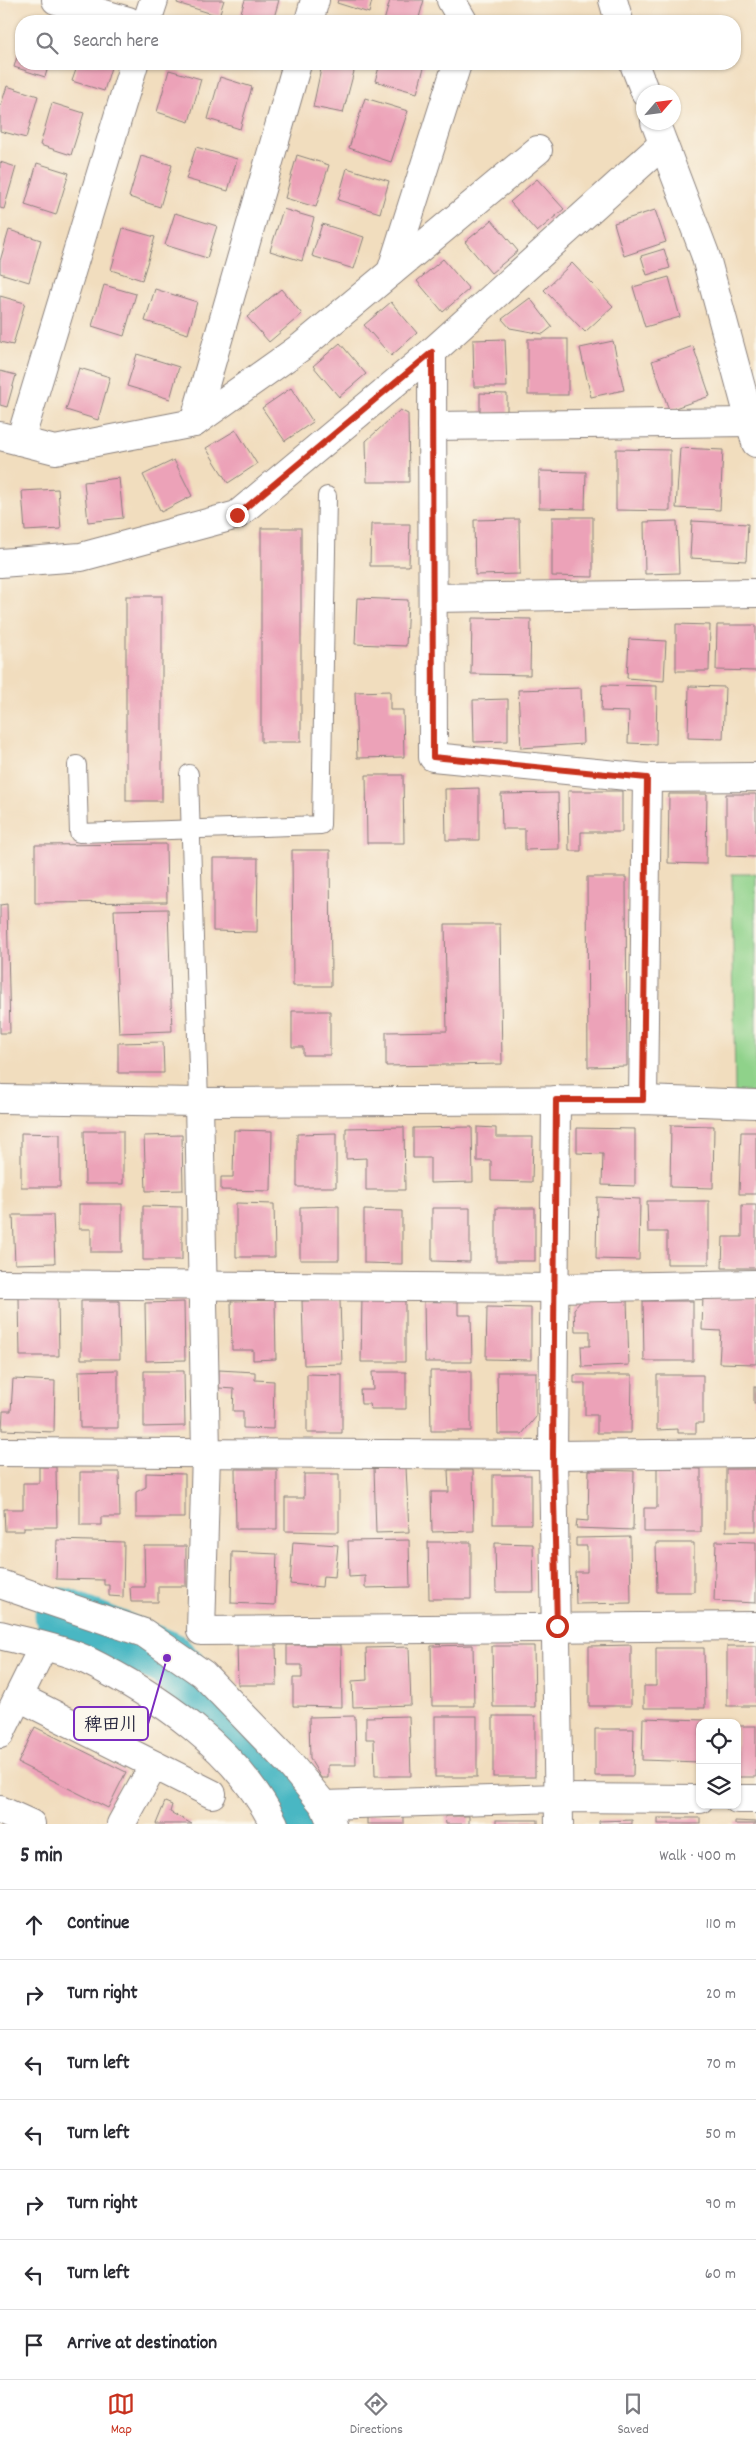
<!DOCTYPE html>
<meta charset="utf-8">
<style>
body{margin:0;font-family:Dekko,"Klee One",sans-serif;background:#f2f2f3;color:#2b2b33}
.controls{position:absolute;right:15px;bottom:15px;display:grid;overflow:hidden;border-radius:10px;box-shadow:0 1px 4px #0004}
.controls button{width:45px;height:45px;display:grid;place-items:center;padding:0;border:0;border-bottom:1px solid #e1e1e2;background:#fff;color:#2b2b33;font:25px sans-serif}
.compass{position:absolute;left:636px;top:85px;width:45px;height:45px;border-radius:50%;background:#fff;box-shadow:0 1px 4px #0004;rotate:62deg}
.stop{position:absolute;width:15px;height:15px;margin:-11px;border:4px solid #c8321e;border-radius:50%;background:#fff}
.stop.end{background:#c8321e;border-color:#fff;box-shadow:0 1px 5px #0008}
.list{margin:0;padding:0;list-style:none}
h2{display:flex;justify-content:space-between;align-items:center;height:65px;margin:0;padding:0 20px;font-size:21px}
h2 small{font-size:16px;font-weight:400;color:#7c7c81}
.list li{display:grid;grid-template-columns:32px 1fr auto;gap:15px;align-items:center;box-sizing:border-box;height:70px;padding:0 20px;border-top:1px solid #e1e1e2}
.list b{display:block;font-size:19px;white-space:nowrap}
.list em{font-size:16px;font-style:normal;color:#7c7c81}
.icon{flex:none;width:28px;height:28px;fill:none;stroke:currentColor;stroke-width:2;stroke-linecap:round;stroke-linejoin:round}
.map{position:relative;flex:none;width:756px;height:1824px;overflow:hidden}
.search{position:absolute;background:#fff;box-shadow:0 1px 4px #0004;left:15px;right:15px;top:15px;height:55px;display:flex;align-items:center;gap:12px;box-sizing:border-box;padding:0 18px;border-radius:20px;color:#7c7c81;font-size:19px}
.sheet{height:555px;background:#fff}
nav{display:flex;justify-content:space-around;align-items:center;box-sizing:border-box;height:70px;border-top:1px solid #e1e1e2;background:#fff;font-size:14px;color:#7c7c81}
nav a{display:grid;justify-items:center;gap:2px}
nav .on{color:#c8321e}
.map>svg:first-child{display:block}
.green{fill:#8fd28a;stroke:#587a62}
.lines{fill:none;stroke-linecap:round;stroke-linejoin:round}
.river{stroke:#49b7c3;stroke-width:55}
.building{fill:#eca2b8}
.service-casing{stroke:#8a807c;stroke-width:20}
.minor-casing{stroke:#8a807c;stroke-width:30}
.tertiary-casing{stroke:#8a807c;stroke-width:30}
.service{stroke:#fff;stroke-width:18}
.minor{stroke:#fff;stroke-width:28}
.tertiary{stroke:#fff;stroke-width:28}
.route{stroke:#c8321e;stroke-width:6}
.leader{fill:none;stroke:#7b2cbf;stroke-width:2}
.callout-dot{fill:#7b2cbf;stroke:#fbf7ec;stroke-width:2}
.callout{fill:#fbf7ec;stroke:#7b2cbf;stroke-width:2}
.callout-label{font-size:18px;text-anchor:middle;font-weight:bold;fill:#22223b}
</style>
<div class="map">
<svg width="756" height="1824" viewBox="0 0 756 1824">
<rect width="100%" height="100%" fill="#fbf7ec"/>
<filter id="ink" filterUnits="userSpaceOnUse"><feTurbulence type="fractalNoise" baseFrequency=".02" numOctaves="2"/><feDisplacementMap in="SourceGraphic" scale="10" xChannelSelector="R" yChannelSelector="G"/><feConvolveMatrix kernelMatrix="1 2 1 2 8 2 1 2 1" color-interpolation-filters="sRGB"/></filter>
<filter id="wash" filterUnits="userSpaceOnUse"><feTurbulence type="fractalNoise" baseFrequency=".0096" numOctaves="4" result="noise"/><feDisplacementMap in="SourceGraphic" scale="20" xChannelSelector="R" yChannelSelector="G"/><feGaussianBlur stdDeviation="1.12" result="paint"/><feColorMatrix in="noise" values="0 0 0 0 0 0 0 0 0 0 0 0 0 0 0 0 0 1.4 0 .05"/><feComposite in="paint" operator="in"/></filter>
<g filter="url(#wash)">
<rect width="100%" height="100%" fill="#f1ddbe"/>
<polygon class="green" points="732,874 756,874 756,1093 735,1093"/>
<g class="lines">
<polyline class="river" points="62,1615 167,1658 252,1744 285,1788 304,1824"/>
</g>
<g id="blocks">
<g class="building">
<polygon points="178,0 224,0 219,16 177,3"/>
<polygon points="245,0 279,0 273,21 238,21"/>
<polygon points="338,0 372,0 369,13 337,3"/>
<polygon points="390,0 424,0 418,21 384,21"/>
<polygon points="21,43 21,64 49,64 45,77 14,67"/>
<polygon points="78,64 112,64 104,91 72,81"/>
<polygon points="322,64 356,64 343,113 313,107"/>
<polygon points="380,64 425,64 417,93 375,81"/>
<polygon points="169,70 201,79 189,122 157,112"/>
<polygon points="220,77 252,87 240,129 208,119"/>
<polygon points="7,86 38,96 26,138 0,131 0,108"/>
<polygon points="365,98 408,111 391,162 349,148"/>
<polygon points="52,103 84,113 71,155 40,145"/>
<polygon points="196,147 237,159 228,191 186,179"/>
<polygon points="297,155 329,165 316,207 285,198"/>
<polygon points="141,156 172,165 160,207 129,197"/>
<polygon points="0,162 16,167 4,209 0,208"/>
<polygon points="37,163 69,173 56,215 25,205"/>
<polygon points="347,168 389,181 380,213 338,200"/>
<polygon points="537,179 564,209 537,232 510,202"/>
<polygon points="283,209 314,218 302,261 270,251"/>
<polygon points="655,210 666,242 624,256 614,223"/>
<polygon points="175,213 217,226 207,258 165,245"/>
<polygon points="492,220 518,251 491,273 465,242"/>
<polygon points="322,224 364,237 354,269 312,256"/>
<polygon points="123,228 155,237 142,280 111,270"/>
<polygon points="9,230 41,240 29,282 0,273 0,261"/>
<polygon points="664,249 670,268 647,275 641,256"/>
<polygon points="443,259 469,289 443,312 417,281"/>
<polygon points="572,263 613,306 585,332 544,290"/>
<polygon points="669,277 680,317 645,327 633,287"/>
<polygon points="104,285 136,294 124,336 92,326"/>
<polygon points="155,289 197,302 188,334 145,321"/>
<polygon points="281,289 302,314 269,342 247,317"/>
<polygon points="0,296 25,303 13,345 0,342"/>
<polygon points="530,298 552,327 543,334 510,328 502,319"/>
<polygon points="391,302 417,333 391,356 364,325"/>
<polygon points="505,339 507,387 474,387 473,340"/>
<rect x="528" y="339" width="40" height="56"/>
<polygon points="613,341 624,390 591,397 580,348"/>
<polygon points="340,343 366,374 339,397 313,366"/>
<polygon points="693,346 710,396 669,410 652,361"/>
<polygon points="137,354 179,367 170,399 127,386"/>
<polygon points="79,368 110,377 98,420 66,410"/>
<polygon points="0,371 16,375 7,407 0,405"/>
<polygon points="291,388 313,422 285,441 262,408"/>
<polygon points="480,393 507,394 507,413 480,413"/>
<polygon points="400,410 408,414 409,482 367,482 366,441"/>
<polygon points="236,430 257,464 228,483 206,448"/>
<polygon points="680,448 723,450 720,510 676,508"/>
<polygon points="616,449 670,450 670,511 616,510"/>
<polygon points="174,460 192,496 161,512 143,475"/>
<polygon points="539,471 586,472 585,509 539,508"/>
<polygon points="119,478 123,518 88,522 84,482"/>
<polygon points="58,489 61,529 25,531 22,491"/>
<polygon points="552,517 593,517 593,577 552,576"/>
<polygon points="519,519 520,574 475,575 474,520"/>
<polygon points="677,521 679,573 645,574 644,522"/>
<polygon points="692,521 748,524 746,561 690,558"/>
<polygon points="371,524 410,524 409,566 370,566"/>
<rect x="261" y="528" width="40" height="214"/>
<rect x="126" y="596" width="36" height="205"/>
<polygon points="357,598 408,600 406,646 355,644"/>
<polygon points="472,618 531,619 530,675 471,674"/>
<polygon points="676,624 710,625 709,671 676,671"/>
<polygon points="717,625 756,625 756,671 716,670"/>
<polygon points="629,639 666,641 664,681 627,678"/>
<polygon points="602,685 657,686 656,744 628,743 629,712 601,711"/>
<polygon points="689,686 725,687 723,739 688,738"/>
<polygon points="581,688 583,744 521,748 518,690"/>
<polygon points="390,691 390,710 403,710 404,757 357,758 355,692"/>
<polygon points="508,699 508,741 474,742 473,700"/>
<polygon points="366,775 403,775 404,843 367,843"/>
<polygon points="479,788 479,840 446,840 445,789"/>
<polygon points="568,791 622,791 622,832 581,832 581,851 569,851"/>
<polygon points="558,793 559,849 525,850 525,829 502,829 501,794"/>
<polygon points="669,794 707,794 706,864 668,863"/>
<polygon points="726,794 756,794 756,857 726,856"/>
<polygon points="166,844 167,902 35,903 35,845"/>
<polygon points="292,850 330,850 331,986 293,986"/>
<polygon points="213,858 258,858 257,932 213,931"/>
<polygon points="587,877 626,877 627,1066 588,1067"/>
<polygon points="7,904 10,1033 0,1033 0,905"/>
<polygon points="168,909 172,1031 119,1033 114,910"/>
<polygon points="445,924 500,924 502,1064 386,1066 386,1032 447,1031"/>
<polygon points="292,1011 330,1011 330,1055 303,1055 303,1047 292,1047"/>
<polygon points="163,1042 164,1073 118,1073 118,1043"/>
<polygon points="671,1125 714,1126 713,1188 670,1187"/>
<polygon points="404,1127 405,1190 366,1190 366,1158 346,1159 346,1128"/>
<polygon points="472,1127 473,1182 430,1183 430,1158 413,1158 413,1128"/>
<polygon points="477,1127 496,1128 496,1137 533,1137 532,1182 491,1181 491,1161 477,1161"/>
<polygon points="577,1128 635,1129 635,1186 602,1185 603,1154 577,1153"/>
<polygon points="234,1130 272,1131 271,1191 221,1190 221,1177 233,1177"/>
<polygon points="84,1131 123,1131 123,1184 85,1184"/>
<polygon points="741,1132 756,1132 756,1194 739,1194"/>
<polygon points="21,1133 60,1134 60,1187 21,1187"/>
<polygon points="336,1133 336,1187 297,1187 297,1134"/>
<polygon points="182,1135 183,1190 146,1191 144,1136"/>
<polygon points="597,1197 640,1199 639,1260 596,1259"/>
<polygon points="647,1201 709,1201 709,1264 667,1264 667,1232 648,1232"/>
<polygon points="236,1203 274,1204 275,1257 236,1257"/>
<polygon points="79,1204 122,1204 122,1252 91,1252 91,1229 79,1229"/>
<polygon points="742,1205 756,1205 756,1268 722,1268 723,1237 742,1237"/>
<polygon points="143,1206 182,1207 182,1260 143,1260"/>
<polygon points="339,1206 339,1260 300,1260 300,1207"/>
<polygon points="432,1208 470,1208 470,1262 432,1261"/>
<rect x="496" y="1208" width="39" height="53"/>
<polygon points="364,1210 402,1211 402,1264 364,1263"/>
<polygon points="13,1215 53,1215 55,1263 15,1264"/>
<polygon points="362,1295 405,1295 405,1362 361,1362"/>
<polygon points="703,1295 756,1298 756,1364 719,1363 721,1331 702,1330"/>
<polygon points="19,1298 58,1298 59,1356 20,1356"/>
<polygon points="458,1298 458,1315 471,1315 472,1362 425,1362 424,1299"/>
<polygon points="627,1299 629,1365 582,1367 581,1346 590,1346 590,1331 575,1331 574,1309 581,1301"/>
<polygon points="275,1300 276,1359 253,1360 253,1350 232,1350 231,1301"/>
<polygon points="340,1300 342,1364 304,1365 302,1301"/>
<polygon points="81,1301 119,1301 120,1359 81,1359"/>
<polygon points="643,1301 693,1301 693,1361 644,1361"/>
<polygon points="184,1302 185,1360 146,1361 145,1303"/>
<polygon points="487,1307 531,1308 531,1360 486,1359"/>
<polygon points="118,1370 118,1428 80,1428 79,1371"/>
<polygon points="219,1370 255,1372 255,1380 274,1381 273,1429 243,1428 243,1411 233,1411 234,1389 219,1388"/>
<polygon points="144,1371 184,1371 185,1426 144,1427"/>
<polygon points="430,1371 471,1371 471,1431 431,1431"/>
<polygon points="372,1372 406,1372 406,1409 371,1409 370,1404 361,1404 360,1390 373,1390"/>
<polygon points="497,1372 536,1372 536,1417 522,1434 498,1434"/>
<polygon points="307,1374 342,1375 342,1433 307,1433"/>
<polygon points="574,1375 632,1375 631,1433 597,1433 597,1415 585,1415 585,1383 574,1383"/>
<polygon points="657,1375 703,1375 703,1423 696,1423 696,1433 678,1433 678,1429 657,1430"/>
<polygon points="13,1379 55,1381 54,1432 2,1430 3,1411 11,1411"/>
<rect x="754" y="1387" width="2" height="16"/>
<polygon points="39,1467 56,1467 57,1527 24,1527 24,1531 5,1531 4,1509 23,1509 23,1483 39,1483"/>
<polygon points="406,1467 409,1532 376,1533 374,1468"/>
<polygon points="657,1468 701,1469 701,1532 644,1532 644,1508 657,1508"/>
<polygon points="235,1469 277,1469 277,1529 236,1529"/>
<rect x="726" y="1469" width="30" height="62"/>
<polygon points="448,1470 473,1470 474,1531 432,1532 431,1492 449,1492"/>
<polygon points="589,1470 634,1471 633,1530 576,1528 577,1520 588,1521"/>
<polygon points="80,1472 119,1472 120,1517 101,1517 101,1525 80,1525"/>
<polygon points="146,1473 185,1474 185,1518 136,1518 136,1492 146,1487"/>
<polygon points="304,1474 339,1474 339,1532 285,1531 285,1498 304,1498"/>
<rect x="493" y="1475" width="38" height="49"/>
<polygon points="630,1537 631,1603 576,1604 575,1572 587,1572 587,1546 576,1546 576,1538"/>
<polygon points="57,1540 124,1542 123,1597 109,1596 109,1585 104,1585 104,1580 56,1579"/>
<polygon points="409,1540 410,1587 365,1588 365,1576 349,1577 348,1541"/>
<polygon points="716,1541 756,1542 756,1603 714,1601"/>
<polygon points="293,1542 338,1545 335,1577 323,1576 322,1587 290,1584"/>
<polygon points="428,1542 471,1542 471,1599 429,1599"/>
<polygon points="495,1543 533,1544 534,1592 496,1592"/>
<polygon points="656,1543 694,1543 694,1592 657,1592"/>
<polygon points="144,1546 186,1546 186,1586 158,1586 158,1602 131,1602 130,1587 145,1587"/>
<polygon points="232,1552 277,1554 275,1605 231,1603"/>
<polygon points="276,1644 277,1685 238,1685 237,1645"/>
<polygon points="287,1645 341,1645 342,1707 293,1706 293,1678 302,1678 302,1665 287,1665"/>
<polygon points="473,1645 474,1706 432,1706 431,1646"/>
<polygon points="631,1645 631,1706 589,1706 589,1646"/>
<polygon points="492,1646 534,1646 535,1707 493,1707"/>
<rect x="727" y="1646" width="29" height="60"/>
<polygon points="409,1647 411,1705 353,1707 352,1681 367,1680 366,1648"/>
<polygon points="656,1648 704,1648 705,1708 644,1708 644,1686 656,1686"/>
<polygon points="355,1716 356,1765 328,1765 328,1778 321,1778 310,1759 309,1717"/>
<polygon points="409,1716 411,1776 375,1776 374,1739 366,1739 366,1717"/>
<rect x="435" y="1716" width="42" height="61"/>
<rect x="493" y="1716" width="42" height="61"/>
<polygon points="643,1718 704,1720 704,1723 700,1723 700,1762 642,1760"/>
<rect x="737" y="1726" width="19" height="51"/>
<polygon points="35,1727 126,1772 108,1808 18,1763"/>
<polygon points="595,1729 634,1729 633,1776 595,1776"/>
<polygon points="165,1802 172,1805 170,1812 192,1824 156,1824"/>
<rect x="367" y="1814" width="37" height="10"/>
<polygon points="445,1816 469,1816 469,1824 446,1824"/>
<rect x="658" y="1818" width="42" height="6"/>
<rect x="496" y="1820" width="42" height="4"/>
<polygon points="632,1820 632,1824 599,1824 599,1821"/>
<polygon points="735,1821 756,1822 756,1824 735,1824"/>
</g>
</g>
</g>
<g filter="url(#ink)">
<use href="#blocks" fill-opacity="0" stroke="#8a807c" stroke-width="1"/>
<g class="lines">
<defs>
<g id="service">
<polyline points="77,765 79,833 321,825 327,496"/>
<polyline points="189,774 199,1102"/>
</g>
<g id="minor">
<polyline points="56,0 128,21"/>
<polyline points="451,0 463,21"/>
<polyline points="613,0 619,21"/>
<polyline points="147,21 154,0"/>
<polyline points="309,21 315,0"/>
<polyline points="634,64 645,92"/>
<polyline points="655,122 705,254 756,443"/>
<polyline points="391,272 457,64"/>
<polyline points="432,352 433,757 647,778 756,777"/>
<polyline points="194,423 301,347 538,150"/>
<polyline points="432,426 751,422"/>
<polyline points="0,436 55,450 194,423 297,64"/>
<polyline points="20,441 134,64"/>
<polyline points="0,563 81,557 237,515 432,352 663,144"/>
<polyline points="433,598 756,593"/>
<polyline points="556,1100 553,1455 559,1824"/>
<polyline points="643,1100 647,778"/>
<polyline points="199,1102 206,1453 201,1631 756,1626"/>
<polyline points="0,1284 555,1288 756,1284"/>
<polyline points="0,1452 553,1455 756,1453"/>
<polyline points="0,1584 144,1633 203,1674 289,1763 324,1805"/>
<path d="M0,1635C26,1642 60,1648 84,1659C158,1695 237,1749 274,1824"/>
<polyline points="19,1697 212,1794"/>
<polyline points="0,1734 43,1647"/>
<polyline points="737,1799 756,1799"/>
<polyline points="0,1810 31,1824"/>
<polyline points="121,1824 154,1765"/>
<polyline points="332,1824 324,1805 558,1798 700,1799"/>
</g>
<polyline id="tertiary" points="0,1099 199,1102 643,1100 756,1104"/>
</defs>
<use href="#service" class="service-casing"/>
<use href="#minor" class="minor-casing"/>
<use href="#tertiary" class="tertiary-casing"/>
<use href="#service" class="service"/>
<use href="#minor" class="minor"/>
<use href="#tertiary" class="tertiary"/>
</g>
</g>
<g class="lines" filter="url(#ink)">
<polyline class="route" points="237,515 432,352 433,757 647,778 643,1100 556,1100 553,1455 557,1626"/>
</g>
<path class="leader" d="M167 1658L148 1724"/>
<circle class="callout-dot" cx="167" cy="1658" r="5"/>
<rect class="callout" x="74" y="1707" width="74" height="33" rx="5"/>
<g class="callout-label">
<text x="111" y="1730">稗田川</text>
</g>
</svg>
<div class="controls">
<button><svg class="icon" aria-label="locate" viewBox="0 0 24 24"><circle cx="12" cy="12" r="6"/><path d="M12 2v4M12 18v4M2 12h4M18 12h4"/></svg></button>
<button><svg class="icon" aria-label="layers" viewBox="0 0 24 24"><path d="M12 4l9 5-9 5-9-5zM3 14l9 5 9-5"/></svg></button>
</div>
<svg class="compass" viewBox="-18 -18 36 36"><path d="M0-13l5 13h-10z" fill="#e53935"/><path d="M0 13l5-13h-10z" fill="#7c7c81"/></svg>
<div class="stop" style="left:557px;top:1626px"></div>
<div class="stop end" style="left:237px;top:515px"></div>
<div class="search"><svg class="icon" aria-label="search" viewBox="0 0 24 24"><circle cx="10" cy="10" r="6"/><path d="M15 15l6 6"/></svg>Search here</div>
</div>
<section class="sheet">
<h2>5 min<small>Walk · 400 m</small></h2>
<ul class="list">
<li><svg class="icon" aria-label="ahead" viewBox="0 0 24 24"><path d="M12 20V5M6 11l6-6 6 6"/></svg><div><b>Continue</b></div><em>110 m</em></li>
<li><svg class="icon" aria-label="right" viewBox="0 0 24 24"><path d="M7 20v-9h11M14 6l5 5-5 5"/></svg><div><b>Turn right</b></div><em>20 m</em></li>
<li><svg class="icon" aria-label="left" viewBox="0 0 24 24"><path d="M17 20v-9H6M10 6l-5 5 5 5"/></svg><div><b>Turn left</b></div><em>70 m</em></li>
<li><svg class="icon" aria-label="left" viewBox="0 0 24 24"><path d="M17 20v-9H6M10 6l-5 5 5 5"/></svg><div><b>Turn left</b></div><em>50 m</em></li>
<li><svg class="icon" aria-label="right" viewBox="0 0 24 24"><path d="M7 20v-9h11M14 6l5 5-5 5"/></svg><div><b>Turn right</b></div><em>90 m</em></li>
<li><svg class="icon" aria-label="left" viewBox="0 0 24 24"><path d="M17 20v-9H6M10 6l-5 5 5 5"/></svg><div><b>Turn left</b></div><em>60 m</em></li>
<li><svg class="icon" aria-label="arrive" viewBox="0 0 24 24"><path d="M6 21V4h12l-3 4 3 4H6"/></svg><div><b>Arrive at destination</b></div></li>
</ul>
</section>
<nav>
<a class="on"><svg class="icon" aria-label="map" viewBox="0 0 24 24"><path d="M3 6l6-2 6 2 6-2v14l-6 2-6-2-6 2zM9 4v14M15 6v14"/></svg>Map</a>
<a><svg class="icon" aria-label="directions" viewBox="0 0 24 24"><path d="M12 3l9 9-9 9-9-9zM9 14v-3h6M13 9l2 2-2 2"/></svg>Directions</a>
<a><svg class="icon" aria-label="saved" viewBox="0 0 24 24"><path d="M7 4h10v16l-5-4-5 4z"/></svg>Saved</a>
</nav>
